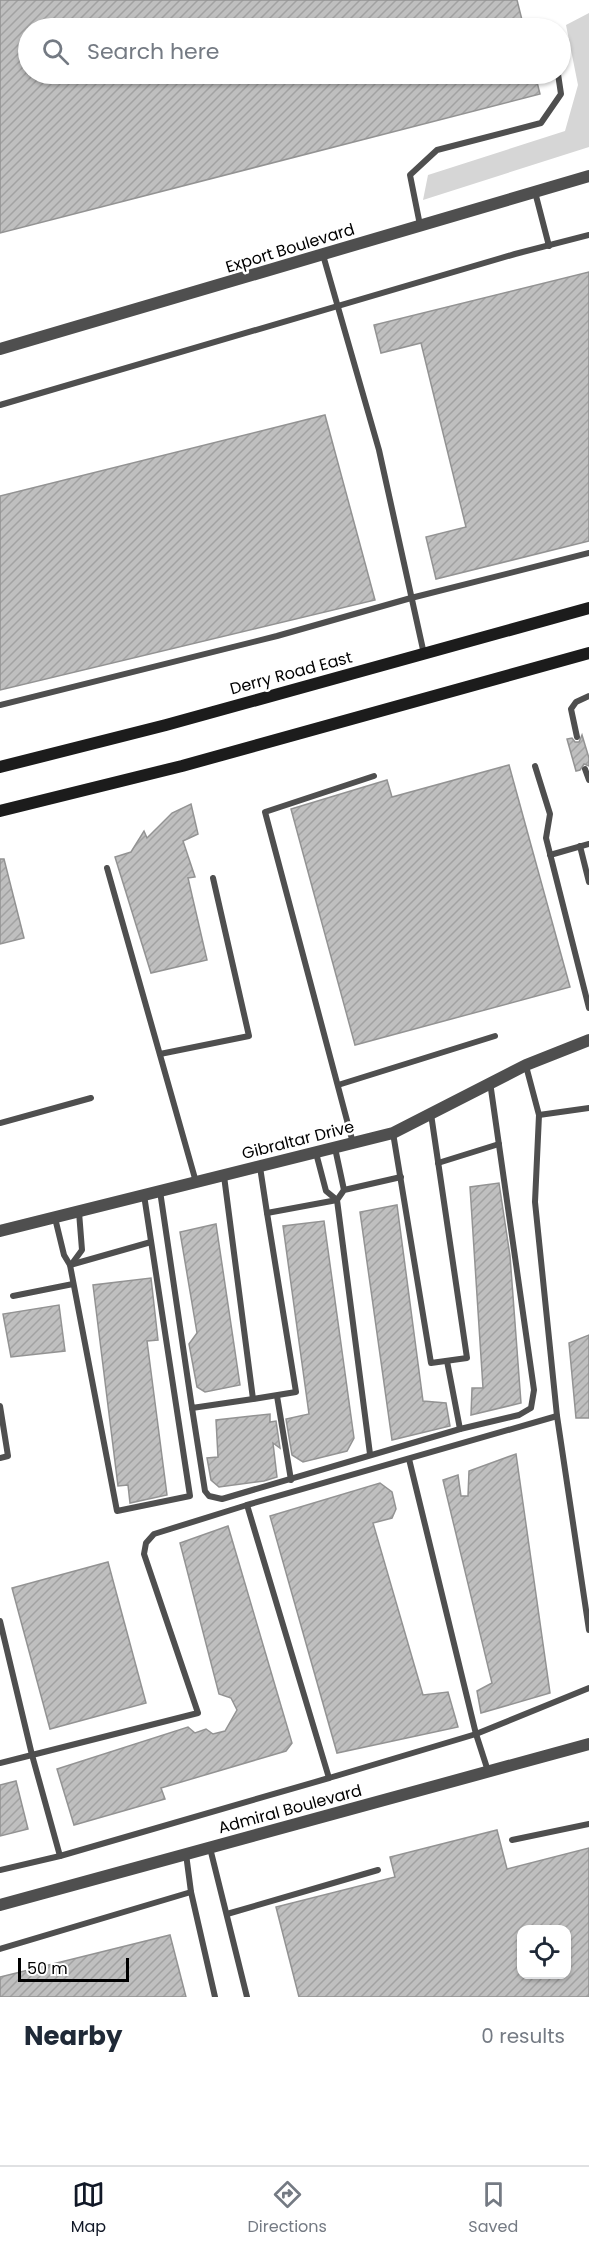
<!DOCTYPE html>
<style>
body{margin:0;font-family:Poppins,sans-serif;background:#f6f6f7;color:#1f2937}
.controls{position:absolute;right:18px;bottom:18px;display:grid;overflow:hidden;border-radius:12px;box-shadow:0 2px 4px #0004}
.controls button{width:54px;height:54px;display:grid;place-items:center;padding:0;border:0;border-bottom:2px solid #e0e1e3;background:#fff;color:#1f2937;font:30px sans-serif}
.scale{position:absolute;left:18px;bottom:15px;width:111px;box-sizing:border-box;padding-left:6px;border:3px solid #000;border-top:0;font-size:16px;line-height:21px;white-space:nowrap;color:#000;-webkit-text-stroke:4px #fff;paint-order:stroke}
.list{margin:0;padding:0;list-style:none}
h2{display:flex;justify-content:space-between;align-items:center;height:78px;margin:0;padding:0 24px;font-size:26px}
h2 small{font-size:20px;font-weight:400;color:#747a83}
.icon{flex:none;width:33px;height:33px;fill:none;stroke:currentColor;stroke-width:2;stroke-linecap:round;stroke-linejoin:round}
.map{position:relative;flex:none;width:589px;height:1997px;overflow:hidden}
.search{position:absolute;background:#fff;box-shadow:0 2px 4px #0004;left:18px;right:18px;top:18px;height:66px;display:flex;align-items:center;gap:15px;box-sizing:border-box;padding:0 21px;border-radius:33px;color:#747a83;font-size:22px}
.sheet{height:168px;background:#fff}
nav{display:flex;justify-content:space-around;align-items:center;box-sizing:border-box;height:84px;border-top:2px solid #e0e1e3;background:#fff;font-size:16px;color:#747a83}
nav a{display:grid;justify-items:center;gap:3px}
nav .on{color:#111827}
.map>svg:first-child{display:block}
.grass{fill:#d6d6d6}
.building{fill:url(#building-hatch);stroke:#939393;stroke-width:1.5;fill-rule:evenodd}
.lines{fill:none;stroke-linecap:round;stroke-linejoin:round}
.service{stroke:#4f4f4f;stroke-width:6}
.minor{stroke:#4f4f4f;stroke-width:12}
.secondary{stroke:#1c1c1c;stroke-width:12}
.labels{text-anchor:middle;dominant-baseline:central;stroke-width:5;stroke-linejoin:round;paint-order:stroke}
.street-label{font-size:16px;fill:#000;stroke:#fff}
</style>
<div class="map">
<svg width="589" height="1997" viewBox="0 0 589 1997">
<defs>
<pattern id="building-hatch" width="6" height="6" patternUnits="userSpaceOnUse" patternTransform="scale(1.5)"><rect width="6" height="6" fill="#bfbfbf"/><path d="M-1 1l2-2M0 6l6-6M5 7l2-2" fill="none" stroke="#a2a2a2"/></pattern>
</defs>
<rect width="100%" height="100%" fill="#fff"/>
<polygon class="grass" points="589,13 589,147 423,200 428,175 565,131 578,85 566,25"/>
<g class="building">
<polygon points="0,0 517,0 524,28 28,28 28,74 535,74 540,94 0,233"/>
<polygon points="589,272 589,541 436,579 426,537 466,527 421,343 381,353 374,325"/>
<polygon points="325,415 375,600 0,690 0,496"/>
<polygon points="582,735 589,758 589,766 584,764 580,770 576,771 567,739 572,738 575,742 579,742"/>
<polygon points="509,765 570,987 355,1045 291,809 387,780 392,797"/>
<polygon points="191,804 198,834 183,841 195,877 188,878 207,960 151,973 115,857 131,852 144,831 147,838 172,813"/>
<polygon points="0,859 4,859 24,938 0,944"/>
<polygon points="499,1183 510,1256 521,1403 471,1415 472,1388 483,1388 470,1187"/>
<polygon points="397,1205 423,1401 446,1403 450,1426 392,1440 360,1212"/>
<polygon points="324,1221 354,1438 347,1451 303,1462 292,1455 286,1419 309,1414 283,1226"/>
<polygon points="216,1224 240,1385 205,1392 197,1387 189,1344 197,1333 180,1232"/>
<polygon points="151,1278 158,1340 147,1341 167,1495 130,1503 128,1485 118,1486 93,1285"/>
<polygon points="59,1305 65,1351 11,1357 3,1314"/>
<polygon points="589,1335 589,1418 576,1418 569,1343"/>
<polygon points="270,1414 270,1422 276,1421 280,1448 273,1443 277,1477 264,1481 219,1487 211,1480 207,1458 218,1457 216,1420"/>
<polygon points="516,1454 550,1693 481,1713 477,1691 492,1683 443,1480 458,1475 461,1496 468,1496 469,1471"/>
<polygon points="380,1483 392,1492 396,1509 392,1518 373,1523 423,1695 448,1692 458,1727 337,1753 270,1516"/>
<polygon points="228,1526 292,1743 286,1751 161,1788 165,1799 74,1825 57,1769 188,1727 195,1733 206,1729 213,1734 225,1731 237,1710 231,1698 219,1694 180,1543"/>
<polygon points="108,1562 146,1703 50,1729 12,1588"/>
<polygon points="16,1781 28,1829 0,1836 0,1785"/>
<path d="M497,1830L507,1869L589,1848V1997H299L276,1907L395,1877L390,1857ZM522,1929H567V1974H522Z"/>
<polygon points="170,1935 186,1997 0,1997 0,1977"/>
</g>
<g class="lines">
<g class="service">
<polyline points="535,192 549,246"/>
<polyline points="420,225 410,175 437,150 541,123 561,94 558,74"/>
<polyline points="323,255 379,450 424,654"/>
<polyline points="0,405 515,254 589,235"/>
<polyline points="0,705 277,636 411,598 589,553"/>
<polyline points="577,737 571,709 576,702 589,696"/>
<polyline points="535,766 550,814 546,838 589,1008"/>
<polyline points="585,769 589,780"/>
<polyline points="580,846 589,882"/>
<polyline points="550,855 589,844"/>
<polyline points="107,868 196,1182"/>
<polyline points="160,1054 249,1036 213,878"/>
<polyline points="526,1066 539,1115 535,1202 557,1416 589,1630"/>
<polyline points="338,1085 495,1036"/>
<polyline points="539,1115 589,1108"/>
<polyline points="0,1123 91,1098"/>
<polyline points="393,1133 431,1363 467,1358 431,1114"/>
<polyline points="353,1143 265,812 374,776"/>
<polyline points="335,1148 344,1190"/>
<polyline points="316,1153 326,1191 337,1200"/>
<polyline points="438,1163 499,1144"/>
<polyline points="260,1167 267,1213 337,1200"/>
<polyline points="224,1176 253,1399 296,1392 267,1213"/>
<polyline points="160,1191 192,1408 253,1399"/>
<polyline points="55,1218 64,1255 70,1265 117,1511 190,1496 144,1195"/>
<polyline points="70,1265 151,1242"/>
<polyline points="71,1265 82,1250 79,1212"/>
<polyline points="13,1296 73,1284"/>
<polyline points="447,1361 460,1429"/>
<polyline points="277,1396 291,1480"/>
<polyline points="0,1406 8,1456 0,1458"/>
<polyline points="192,1408 205,1491 209,1496 222,1499 460,1429 519,1415 531,1408 534,1390 490,1082"/>
<polyline points="557,1416 247,1505 329,1778 476,1734 589,1688"/>
<polyline points="370,1454 337,1200 344,1190 401,1177"/>
<polyline points="409,1459 476,1734 488,1771"/>
<polyline points="0,1621 32,1755 198,1713 144,1554 146,1543 154,1534 247,1505"/>
<polyline points="0,1763 32,1755 60,1856 329,1778"/>
<polyline points="512,1840 589,1824"/>
<polyline points="210,1848 247,1997"/>
<polyline points="0,1870 60,1856"/>
<polyline points="191,1892 215,1997"/>
<polyline points="227,1914 378,1870"/>
<polyline points="0,1949 191,1892 186,1854"/>
</g>
<g class="minor">
<polyline points="0,349 589,176"/>
<polyline points="0,1231 393,1133 526,1065 589,1040"/>
<polyline points="0,1905 589,1744"/>
</g>
<g class="secondary">
<polyline points="0,767 166,725 589,608"/>
<polyline points="0,811 182,766 589,653"/>
</g>
</g>
<g class="labels">
<g class="street-label">
<text transform="translate(290 248) rotate(-17)">Export Boulevard</text>
<text transform="translate(291 673) rotate(-15)">Derry Road East</text>
<text transform="translate(298 1140) rotate(-14)">Gibraltar Drive</text>
<text transform="translate(290 1809) rotate(-15)">Admiral Boulevard</text>
</g>
</g>
</svg>
<div class="controls">
<button><svg class="icon" aria-label="locate" viewBox="0 0 24 24"><circle cx="12" cy="12" r="6"/><path d="M12 2v4M12 18v4M2 12h4M18 12h4"/></svg></button>
</div>
<div class="scale">50 m</div>
<div class="search"><svg class="icon" aria-label="search" viewBox="0 0 24 24"><circle cx="10" cy="10" r="6"/><path d="M15 15l6 6"/></svg>Search here</div>
</div>
<section class="sheet">
<h2>Nearby<small>0 results</small></h2>
<ul class="list">
</ul>
</section>
<nav>
<a class="on"><svg class="icon" aria-label="map" viewBox="0 0 24 24"><path d="M3 6l6-2 6 2 6-2v14l-6 2-6-2-6 2zM9 4v14M15 6v14"/></svg>Map</a>
<a><svg class="icon" aria-label="directions" viewBox="0 0 24 24"><path d="M12 3l9 9-9 9-9-9zM9 14v-3h6M13 9l2 2-2 2"/></svg>Directions</a>
<a><svg class="icon" aria-label="saved" viewBox="0 0 24 24"><path d="M7 4h10v16l-5-4-5 4z"/></svg>Saved</a>
</nav>
